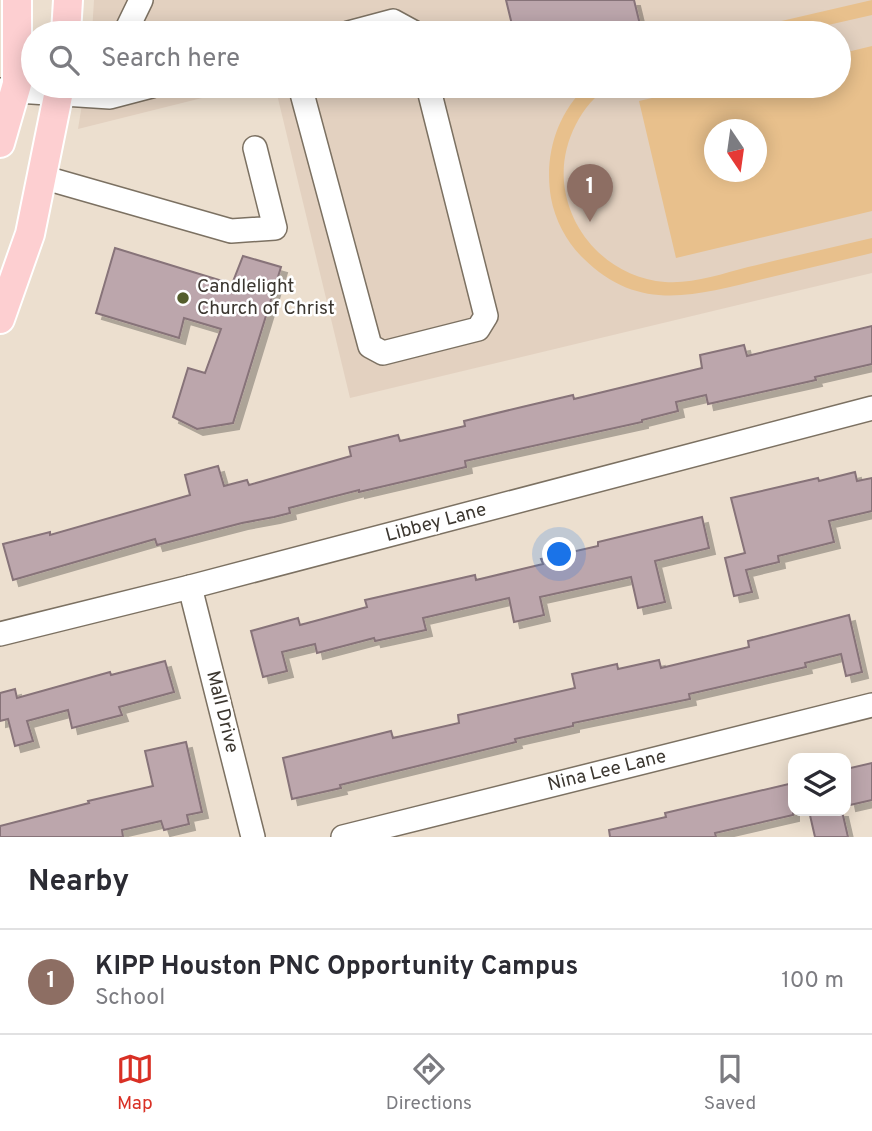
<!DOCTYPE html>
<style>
body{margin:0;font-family:Overpass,sans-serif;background:#f7f7f7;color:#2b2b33}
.controls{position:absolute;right:21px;bottom:21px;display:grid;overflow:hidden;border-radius:14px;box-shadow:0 4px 18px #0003}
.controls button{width:63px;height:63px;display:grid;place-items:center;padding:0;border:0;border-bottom:2px solid #e1e1e2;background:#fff;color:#2b2b33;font:35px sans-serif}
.compass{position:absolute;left:704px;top:119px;width:63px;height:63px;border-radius:50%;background:#fff;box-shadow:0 4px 18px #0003;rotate:167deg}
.you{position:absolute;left:560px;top:555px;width:24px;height:24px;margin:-18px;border:5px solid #fff;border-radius:50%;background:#1a73e8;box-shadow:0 0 0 10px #1a73e833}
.badge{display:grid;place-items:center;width:46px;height:46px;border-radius:50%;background:#d93025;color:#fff;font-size:23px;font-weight:700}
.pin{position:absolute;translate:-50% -58px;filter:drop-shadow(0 2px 4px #0008)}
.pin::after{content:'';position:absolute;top:37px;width:24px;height:21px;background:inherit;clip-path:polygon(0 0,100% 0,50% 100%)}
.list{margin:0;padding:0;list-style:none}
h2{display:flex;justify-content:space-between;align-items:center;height:91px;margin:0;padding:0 28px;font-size:30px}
h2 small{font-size:23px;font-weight:400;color:#7c7c81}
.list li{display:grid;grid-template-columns:46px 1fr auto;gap:21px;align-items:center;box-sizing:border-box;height:105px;padding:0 28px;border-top:2px solid #e1e1e2}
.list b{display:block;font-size:26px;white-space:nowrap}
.list p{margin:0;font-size:23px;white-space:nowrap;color:#7c7c81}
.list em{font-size:23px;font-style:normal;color:#7c7c81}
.icon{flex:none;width:38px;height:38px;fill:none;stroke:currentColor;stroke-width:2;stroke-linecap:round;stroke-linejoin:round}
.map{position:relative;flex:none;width:872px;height:837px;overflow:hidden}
.search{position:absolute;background:#fff;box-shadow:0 4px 18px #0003;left:21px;right:21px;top:21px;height:77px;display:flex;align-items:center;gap:18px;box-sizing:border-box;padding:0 24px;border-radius:38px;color:#7c7c81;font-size:26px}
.sheet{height:196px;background:#fff}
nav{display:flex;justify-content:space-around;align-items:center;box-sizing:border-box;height:98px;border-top:2px solid #e1e1e2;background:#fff;font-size:19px;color:#7c7c81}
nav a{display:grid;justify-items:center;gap:4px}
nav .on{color:#d93025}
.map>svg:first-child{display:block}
.education{fill:#e3d1c0;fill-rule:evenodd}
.green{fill:#e8c08c;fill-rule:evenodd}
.building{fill:#bca6ac;stroke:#877379;stroke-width:2;filter:url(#shadow)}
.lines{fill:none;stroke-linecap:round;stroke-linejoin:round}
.minor-casing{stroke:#7c7162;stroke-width:26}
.major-casing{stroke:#fff;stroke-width:32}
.minor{stroke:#fff;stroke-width:23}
.major{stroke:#fdcfd1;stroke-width:28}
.poi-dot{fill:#545d2c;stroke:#fff;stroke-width:2.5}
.labels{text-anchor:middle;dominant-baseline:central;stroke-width:5;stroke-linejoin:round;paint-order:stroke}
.poi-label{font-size:19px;fill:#3c3730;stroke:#fff;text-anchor:start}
.street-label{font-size:19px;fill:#3c3730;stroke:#fff}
</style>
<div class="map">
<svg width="872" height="837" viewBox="0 0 872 837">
<defs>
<filter id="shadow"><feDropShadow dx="6" dy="6" stdDeviation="0" flood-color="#0004"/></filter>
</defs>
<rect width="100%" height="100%" fill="#ecdfcf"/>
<g class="education">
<path d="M94,0H872V273L350,398L275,86H839V33H92ZM714,130H756V172H714Z"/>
<polygon points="85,86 250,86 78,129"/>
</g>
<g class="green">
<polygon points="872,0 872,15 793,33 729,33"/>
<path d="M872,46V211L676,258L639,101L704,86H839V54ZM714,130H756V172H714Z"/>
<path d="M586,86H609C579,107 561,145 564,182C569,235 612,278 665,282C693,284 721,274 748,267C789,257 831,248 872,238V253C836,262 799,270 763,279C696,295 639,314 583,258C567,243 555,220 551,198C544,156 556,116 586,86Z"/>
</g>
<g class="building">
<polygon points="506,0 634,0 642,33 514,33"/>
<polygon points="115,248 232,284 243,256 281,267 233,423 197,429 173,417 188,368 205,373 221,329 184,318 179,338 96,313"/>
<polygon points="872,326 872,364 815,377 816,380 708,404 706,395 676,402 678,411 642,420 642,422 465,461 466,467 359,492 359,490 289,508 290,513 274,517 242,523 157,545 155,539 13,580 3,544 50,532 50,535 190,495 185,475 218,466 224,486 247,480 249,485 351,456 349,447 398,435 400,441 465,426 464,421 522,407 573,395 574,399 702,368 700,355 744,345 747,356"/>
<polygon points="855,472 857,481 872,478 872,511 829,521 834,542 778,556 779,562 746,570 752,592 734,596 725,558 745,553 731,498 818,478 819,481"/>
<polygon points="702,517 709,548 655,561 665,602 638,608 631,577 540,597 544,615 514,622 509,598 423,618 426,630 375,641 374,638 317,653 315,644 282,652 287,671 263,677 251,631 298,618 300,625 367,607 365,600 475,575 476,580 543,564 541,559 598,546 598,542"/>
<polygon points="849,615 862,672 846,676 841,654 805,663 806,667 689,694 690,699 573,723 573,726 515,739 516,742 340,785 341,788 292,799 283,758 391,731 393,738 459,723 458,715 575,688 572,674 617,664 618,669 659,660 661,668 749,647 748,641"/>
<polygon points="165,661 174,692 119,707 122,715 72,728 68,710 27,721 33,741 15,746 8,719 0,721 0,693 15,689 17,698 110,672 111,675"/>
<polygon points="186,742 202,812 187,815 189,824 164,830 161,821 122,830 123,837 0,837 0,826 89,803 88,801 153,786 145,751"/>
<polygon points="872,763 872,800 850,805 846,785 846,769"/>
<polygon points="793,783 793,815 715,833 716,837 610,837 609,830 666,817 665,813"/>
<polygon points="809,811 842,811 848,837 815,837"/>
</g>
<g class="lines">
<defs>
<g id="minor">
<polyline points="125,33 141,0"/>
<polyline points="348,33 393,21 415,33"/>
<polyline points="300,86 370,346 383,353 478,329 486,316 428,86"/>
<polyline points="0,90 110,97 152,86"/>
<polyline points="42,177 231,231 275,228 255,148"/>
<polyline points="190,587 253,837"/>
<polyline points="0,634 190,587 872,408"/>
<polyline points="343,837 872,705"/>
</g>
<g id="major">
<polyline points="66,33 68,0"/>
<polyline points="0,143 17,84 17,0"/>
<polyline points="0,319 30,234 60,86"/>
</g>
</defs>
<use href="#minor" class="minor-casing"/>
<use href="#major" class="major-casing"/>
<use href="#minor" class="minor"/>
<use href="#major" class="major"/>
</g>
<circle class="poi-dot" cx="183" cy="298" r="7"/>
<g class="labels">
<g class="poi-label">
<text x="197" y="287">Candlelight<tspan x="197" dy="22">Church of Christ</tspan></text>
</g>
<g class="street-label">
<text transform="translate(436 523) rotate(-15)">Libbey Lane</text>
<text transform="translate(222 712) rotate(76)">Mall Drive</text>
<text transform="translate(607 771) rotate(-14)">Nina Lee Lane</text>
</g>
</g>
</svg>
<div class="controls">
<button><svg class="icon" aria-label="layers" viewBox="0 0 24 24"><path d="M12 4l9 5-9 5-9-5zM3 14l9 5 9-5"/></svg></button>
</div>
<svg class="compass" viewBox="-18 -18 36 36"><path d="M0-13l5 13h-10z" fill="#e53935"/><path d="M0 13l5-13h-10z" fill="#7c7c81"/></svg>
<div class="you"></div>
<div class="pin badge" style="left:590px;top:222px;background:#8d6e63">1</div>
<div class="search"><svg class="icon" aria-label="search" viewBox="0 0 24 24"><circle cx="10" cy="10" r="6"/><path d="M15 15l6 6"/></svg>Search here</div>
</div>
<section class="sheet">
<h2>Nearby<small></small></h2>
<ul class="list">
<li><span class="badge" style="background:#8d6e63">1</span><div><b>KIPP Houston PNC Opportunity Campus</b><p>School</p></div><em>100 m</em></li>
</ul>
</section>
<nav>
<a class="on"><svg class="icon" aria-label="map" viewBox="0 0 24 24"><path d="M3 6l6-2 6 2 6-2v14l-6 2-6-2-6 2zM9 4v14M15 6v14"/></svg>Map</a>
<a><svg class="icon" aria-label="directions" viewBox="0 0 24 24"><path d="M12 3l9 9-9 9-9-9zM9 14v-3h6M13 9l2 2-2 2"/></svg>Directions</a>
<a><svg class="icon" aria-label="saved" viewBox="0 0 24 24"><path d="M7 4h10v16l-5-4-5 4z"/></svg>Saved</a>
</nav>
